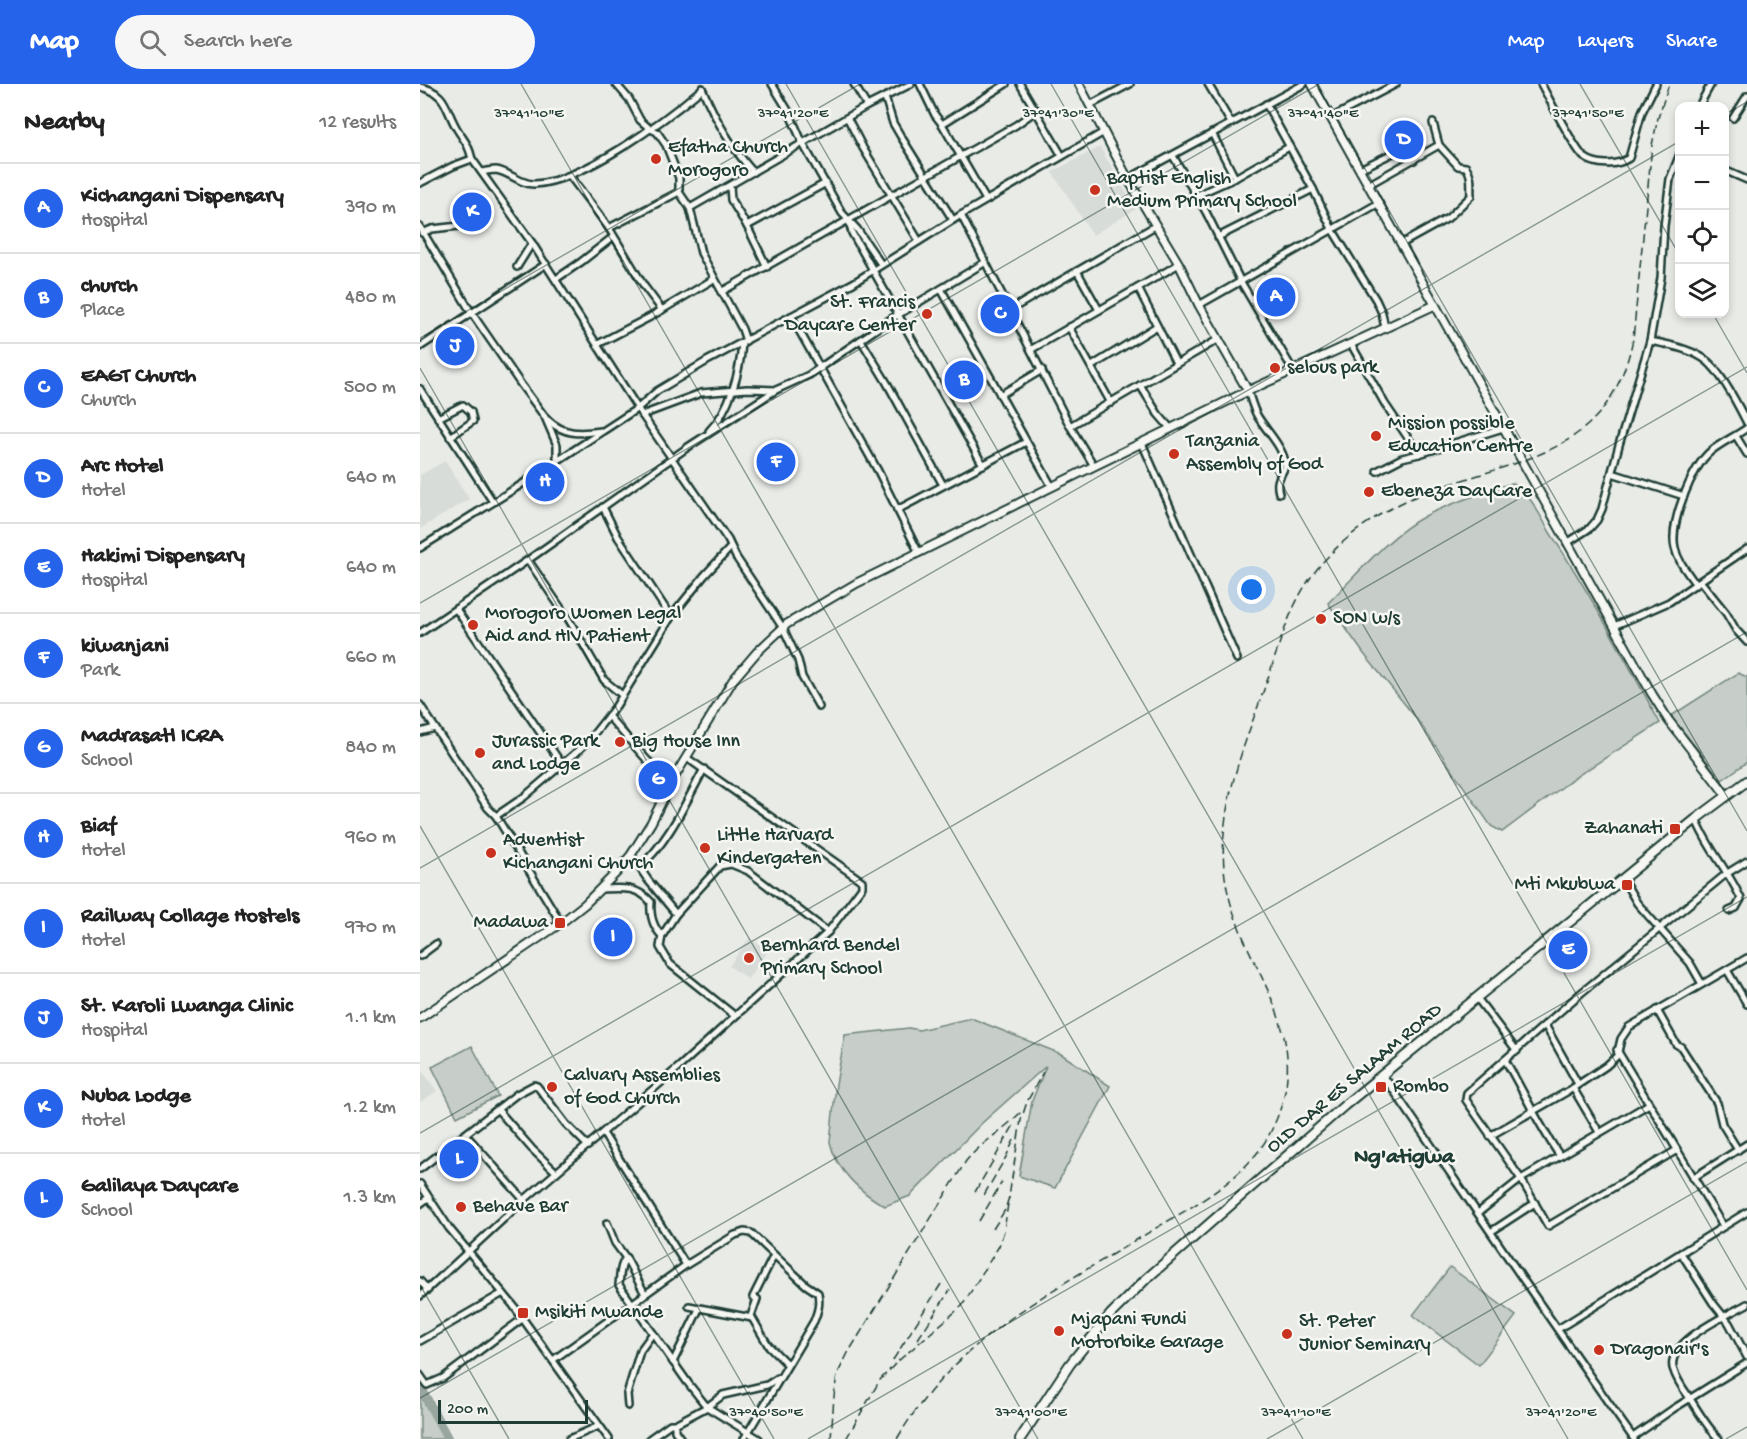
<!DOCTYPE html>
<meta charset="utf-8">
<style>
body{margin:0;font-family:"Gochi Hand",sans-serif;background:#f6f6f6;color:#222}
.controls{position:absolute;right:18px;top:18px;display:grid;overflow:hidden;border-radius:12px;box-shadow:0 3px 9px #0003}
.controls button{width:54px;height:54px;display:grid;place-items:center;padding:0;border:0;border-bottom:2px solid #e0e0e0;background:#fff;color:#222;font:30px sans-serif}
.scale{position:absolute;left:18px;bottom:15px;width:150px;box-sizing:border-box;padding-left:6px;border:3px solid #1f3d34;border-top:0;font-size:16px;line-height:21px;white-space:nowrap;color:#1f3d34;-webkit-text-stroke:4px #f6f6f2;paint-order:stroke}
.you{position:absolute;left:832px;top:506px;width:21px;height:21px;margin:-15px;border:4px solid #fff;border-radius:50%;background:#1a73e8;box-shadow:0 0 0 9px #1a73e833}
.badge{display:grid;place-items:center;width:39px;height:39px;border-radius:50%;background:#2563eb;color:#fff;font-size:20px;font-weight:700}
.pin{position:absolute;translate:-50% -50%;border:3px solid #fff;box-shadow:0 2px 6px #0006}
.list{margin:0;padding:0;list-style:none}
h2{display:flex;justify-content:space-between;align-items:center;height:78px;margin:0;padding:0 24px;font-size:26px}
h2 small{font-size:20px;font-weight:400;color:#767676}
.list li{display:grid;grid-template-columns:39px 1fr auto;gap:18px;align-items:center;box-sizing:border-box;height:90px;padding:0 24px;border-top:2px solid #e0e0e0}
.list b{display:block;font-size:22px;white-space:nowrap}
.list p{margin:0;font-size:20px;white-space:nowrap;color:#767676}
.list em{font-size:20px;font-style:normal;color:#767676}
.icon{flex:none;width:33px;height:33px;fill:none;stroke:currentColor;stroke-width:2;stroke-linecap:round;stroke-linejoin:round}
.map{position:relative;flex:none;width:1327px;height:1355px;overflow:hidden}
header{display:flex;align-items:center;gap:36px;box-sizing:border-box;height:84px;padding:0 30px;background:#2563eb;color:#fff}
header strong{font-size:28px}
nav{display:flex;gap:33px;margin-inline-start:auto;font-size:21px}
.search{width:420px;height:54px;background:#f6f6f6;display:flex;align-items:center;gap:15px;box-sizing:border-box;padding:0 21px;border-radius:33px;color:#767676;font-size:22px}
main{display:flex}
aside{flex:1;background:#fff}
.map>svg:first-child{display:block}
.built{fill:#d8dcd8}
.green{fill:#c7cec9;stroke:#73867e;stroke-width:1.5}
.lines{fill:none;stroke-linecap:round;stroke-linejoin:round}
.river{stroke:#99a6a0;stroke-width:9}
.minor-casing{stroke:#1f3d34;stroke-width:10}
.tertiary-casing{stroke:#1f3d34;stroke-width:11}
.secondary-casing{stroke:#1f3d34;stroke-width:12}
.minor{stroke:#f6f6f2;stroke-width:5}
.tertiary{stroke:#f6f6f2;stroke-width:7}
.secondary{stroke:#f6f6f2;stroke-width:8}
.rail{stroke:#1f3d34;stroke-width:1.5;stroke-dasharray:9 4.5;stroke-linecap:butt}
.ticks{fill:none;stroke:#1f3d34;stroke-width:1.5;stroke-opacity:0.45}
.poi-dot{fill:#c8321e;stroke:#f6f6f2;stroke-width:2}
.labels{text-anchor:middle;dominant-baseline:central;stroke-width:5;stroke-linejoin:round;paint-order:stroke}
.poi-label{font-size:20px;fill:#1f3d34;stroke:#f6f6f2;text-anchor:start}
.street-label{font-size:20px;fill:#1f3d34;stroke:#f6f6f2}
.quarter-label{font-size:22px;font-weight:bold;fill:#1f3d34;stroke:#f6f6f2}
.ticks-label{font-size:15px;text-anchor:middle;fill:#1f3d34;stroke:#f6f6f2;stroke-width:5;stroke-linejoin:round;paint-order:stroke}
</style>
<header>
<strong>Map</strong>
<div class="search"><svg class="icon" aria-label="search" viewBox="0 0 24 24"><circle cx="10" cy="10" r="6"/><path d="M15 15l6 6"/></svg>Search here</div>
<nav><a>Map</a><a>Layers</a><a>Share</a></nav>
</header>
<main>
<aside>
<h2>Nearby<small>12 results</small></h2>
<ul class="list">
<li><span class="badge">A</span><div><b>Kichangani Dispensary</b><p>Hospital</p></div><em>390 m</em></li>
<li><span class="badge">B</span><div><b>church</b><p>Place</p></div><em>480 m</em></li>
<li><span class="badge">C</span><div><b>EAGT Church</b><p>Church</p></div><em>500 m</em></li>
<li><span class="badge">D</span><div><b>Arc Hotel</b><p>Hotel</p></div><em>640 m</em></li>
<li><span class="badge">E</span><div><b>Hakimi Dispensary</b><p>Hospital</p></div><em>640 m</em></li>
<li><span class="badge">F</span><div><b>kiwanjani</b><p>Park</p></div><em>660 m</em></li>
<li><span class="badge">G</span><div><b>Madrasatl ICRA</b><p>School</p></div><em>840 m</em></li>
<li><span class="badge">H</span><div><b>Biaf</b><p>Hotel</p></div><em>960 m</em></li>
<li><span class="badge">I</span><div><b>Railway Collage Hostels</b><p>Hotel</p></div><em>970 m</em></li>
<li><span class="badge">J</span><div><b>St. Karoli Lwanga Clinic</b><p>Hospital</p></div><em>1.1 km</em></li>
<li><span class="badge">K</span><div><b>Nuba Lodge</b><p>Hotel</p></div><em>1.2 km</em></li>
<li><span class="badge">L</span><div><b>Galilaya Daycare</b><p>School</p></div><em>1.3 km</em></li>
</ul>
</aside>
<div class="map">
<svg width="1327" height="1355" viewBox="0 0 1327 1355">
<rect width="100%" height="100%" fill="#e9ebe7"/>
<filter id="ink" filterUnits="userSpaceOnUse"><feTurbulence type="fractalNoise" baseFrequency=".0167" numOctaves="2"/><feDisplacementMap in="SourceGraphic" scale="12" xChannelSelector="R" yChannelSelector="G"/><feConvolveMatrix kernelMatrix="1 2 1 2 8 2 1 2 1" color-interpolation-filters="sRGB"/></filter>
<g filter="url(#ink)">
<g class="built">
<polygon points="680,63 716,125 673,151 632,88"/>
<polygon points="25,377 49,415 0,445 0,391"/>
<polygon points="329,854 349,866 328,895 309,882"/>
<polygon points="0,984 17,1007 0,1018"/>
</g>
<g class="green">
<path d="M1092,399C1111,410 1120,432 1131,450C1171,511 1205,575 1240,639L1157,692L1082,748L1071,742L996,634L944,570L908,519C938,490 968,452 1005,432C1032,418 1063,409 1092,399Z"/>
<polygon points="1318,589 1327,593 1327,678 1302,696 1251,632"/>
<path d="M551,934L641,970L690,1002L635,1104L599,1092L612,1017L626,982L562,1039L490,1112L465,1122C441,1109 416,1086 410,1058L416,1000L425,951L489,944L499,946Z"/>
<polygon points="52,962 78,1012 37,1033 12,983"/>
<polygon points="1030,1183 1096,1232 1059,1281 993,1231"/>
<polygon points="0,1294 32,1355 0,1355"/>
</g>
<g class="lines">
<polyline class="river" points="0,1304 28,1355"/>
<defs>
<g id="minor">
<polyline points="196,0 209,15 220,36 229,44 237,48 246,61 259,94 259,108 270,124 281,169 322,245 326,257"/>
<polyline points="352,0 369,28 383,60 422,129 437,145 461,180"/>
<polyline points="434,0 447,22"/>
<polyline points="500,0 515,31 522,40 566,116"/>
<polyline points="600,0 642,72"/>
<polyline points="788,0 811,39"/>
<path d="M1121,0C1129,14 1154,65 1164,73C1176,82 1197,82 1209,74L1222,28L1236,0"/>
<path d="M0,3C27,8 25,25 37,45C45,58 48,59 52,75L112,159L222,331L308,456L316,473L363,544L378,576L382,593L399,623"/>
<path d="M282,4C295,35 311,63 333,88"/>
<polyline points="465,13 473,39 480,51 533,136"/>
<polyline points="846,20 893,105 912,145 956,216 962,229 965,244"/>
<polyline points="670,21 710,0"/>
<polyline points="1279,22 1291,0"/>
<polyline points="911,34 976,0"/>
<polyline points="1313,34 1327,12"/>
<polyline points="428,35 443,64 499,157"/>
<polyline points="522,40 586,0"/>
<polyline points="792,49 815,94 869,63"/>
<polyline points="753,72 786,128 821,198 873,286"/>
<polyline points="940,85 973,69 983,69 985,73 994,76"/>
<polyline points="1304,86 1327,96"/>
<path d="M63,88C67,87 72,86 76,86C90,88 101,101 115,100C164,97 245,36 282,5"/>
<polyline points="150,92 189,144 224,202 242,226"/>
<polyline points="708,95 884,0"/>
<polyline points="0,99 33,82 52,75"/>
<polyline points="948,101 1019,61"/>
<polyline points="310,102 311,116 327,142 347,183"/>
<polyline points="775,112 815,94"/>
<polyline points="270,124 447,22 491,0"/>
<polyline points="541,131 650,342 674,382"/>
<polyline points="429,137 432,149 563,381"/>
<polyline points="327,142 406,99"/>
<polyline points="0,143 51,228 102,302 125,333 137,361 137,375"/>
<polyline points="189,144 259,108"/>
<polyline points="2,149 12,145 39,142"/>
<polyline points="798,153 893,105"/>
<path d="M981,160L1028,134L1051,112C1050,101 1053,93 1046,83L1038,82L1019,61L1013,39"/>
<polyline points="97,183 112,159"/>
<polyline points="657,187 679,226"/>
<polyline points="136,195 161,178 193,153"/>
<polyline points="718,204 756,279"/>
<polyline points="521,205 632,403"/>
<polyline points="301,208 596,41 617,26"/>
<polyline points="779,221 959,119"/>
<polyline points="590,226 735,142"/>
<polyline points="371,232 458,387 499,469"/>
<polyline points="649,243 691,319"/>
<polyline points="441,256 467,299 523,401"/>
<path d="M1230,257C1247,260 1274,266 1287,277C1301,288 1319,323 1327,339"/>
<polyline points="178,260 230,233 294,195"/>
<polyline points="931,260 965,320 999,370 1083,344"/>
<polyline points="0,263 126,180"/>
<polyline points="612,265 759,180"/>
<polyline points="672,282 737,242"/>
<polyline points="720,301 738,330 751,345"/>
<polyline points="0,305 73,418"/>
<path d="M828,307C831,316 833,325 838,333C846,346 862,362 865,378C866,389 854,392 859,409"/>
<polyline points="580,311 622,286"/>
<polyline points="222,331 281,309 327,305 356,306"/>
<polyline points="18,334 43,321 51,328 53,337 30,353"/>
<path d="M128,336C144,351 160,350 181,347"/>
<polyline points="650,342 799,255"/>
<path d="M289,347C310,326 320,288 322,259"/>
<polyline points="1316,352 1327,370"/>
<polyline points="722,359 817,575"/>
<polyline points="957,387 982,374 999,370"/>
<polyline points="1192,389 1264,412"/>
<polyline points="183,423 198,453 251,533"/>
<polyline points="477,426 606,358"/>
<polyline points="1147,459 1170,444 1177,436 1182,425 1199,361 1230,257 1241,194 1244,142 1250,95 1260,70"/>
<polyline points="0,464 99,402 218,324 237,307 287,277 433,199 541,131 684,48"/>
<polyline points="108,476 149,536 184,596 202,611"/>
<polyline points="1281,498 1306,529 1316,546 1327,558"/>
<path d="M1276,501C1268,489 1258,478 1255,464C1249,440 1272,382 1291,367C1302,358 1316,352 1327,344"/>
<polyline points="36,525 141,679"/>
<polyline points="1194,542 1249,518 1327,465"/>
<polyline points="0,549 108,476 268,363 356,306 389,291 471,235 564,179"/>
<polyline points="0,621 68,724 76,732 141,839"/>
<polyline points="188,632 227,676 252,697"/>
<polyline points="0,648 15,644"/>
<polyline points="76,732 104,713 159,666 169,656 196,622 251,533 284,492 311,463"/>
<path d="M1276,735C1287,764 1309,787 1321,815L1316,824L1309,827"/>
<polyline points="211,771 228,796 256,830"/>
<path d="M219,783C247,761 267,716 284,685"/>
<polyline points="1203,795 1217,819 1270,879 1282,900"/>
<path d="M182,805C202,804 217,802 231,818C230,830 233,843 242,852"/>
<polyline points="0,872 16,860"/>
<polyline points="1307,886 1327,920"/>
<polyline points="1057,914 1097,967"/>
<polyline points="1237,926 1256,960 1261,963 1297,1019 1302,1040 1318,1066"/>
<polyline points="315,932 250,880 240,863 242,852 256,830 300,782 311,780 328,787 408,848"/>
<polyline points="1125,941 1158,1000"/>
<polyline points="1197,966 1303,1142"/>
<path d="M1085,976C1104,1008 1119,1042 1140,1072"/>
<path d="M963,991C1047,1113 1129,1235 1214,1355"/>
<polyline points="1153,1004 1179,1048"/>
<polyline points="78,1026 112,1065 136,1088"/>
<polyline points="183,1049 266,1181"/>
<polyline points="46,1051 104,1116"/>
<polyline points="1070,1052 1150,1006 1186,982 1197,972 1201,955 1209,943 1327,874"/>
<polyline points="1257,1066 1128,1142 1101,1095 1046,1016 1047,1009 1161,909 1306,790 1327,777"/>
<polyline points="0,1085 97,1010 114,1001 117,1002 146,1040 168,1062"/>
<polyline points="1273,1094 1327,1060"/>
<polyline points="0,1100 29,1144 93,1221 189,1355"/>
<polyline points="0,1120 8,1114"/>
<polyline points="1058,1129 1101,1095 1229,1020"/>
<polyline points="187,1139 195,1159 206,1174 225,1210"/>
<polyline points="1072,1147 1115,1119"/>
<polyline points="1261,1169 1293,1219 1309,1239 1327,1273"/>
<polyline points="354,1171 333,1213 337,1215 331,1232 348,1261 367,1280"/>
<path d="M206,1174C200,1181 200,1192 199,1201L268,1299L287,1323L339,1355"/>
<polyline points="0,1197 8,1206"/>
<polyline points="0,1212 104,1116 259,983 408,848 442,803 442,797 267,674"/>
<polyline points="269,1222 332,1234"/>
<polyline points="1138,1245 1327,1128"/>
<polyline points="0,1257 83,1209"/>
<path d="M133,1276L266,1181L315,1151L324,1148L331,1149L386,1201L398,1209C400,1220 398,1227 394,1237L324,1355"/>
<polyline points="253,1278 279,1225"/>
<polyline points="0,1291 7,1301 23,1294 102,1235"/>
<polyline points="208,1322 207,1310 220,1267 233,1249"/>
<polyline points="255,1340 255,1347 261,1355"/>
<polyline points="1213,1353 1253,1325 1327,1279"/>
<polyline points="149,1355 179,1342"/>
<polyline points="229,1355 250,1340 255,1340 287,1323 303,1311 347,1301 358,1294"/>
<path d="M1299,1355C1287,1343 1278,1327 1269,1313C1263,1305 1256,1294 1253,1284C1247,1257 1308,1231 1327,1220"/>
</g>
<g id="tertiary">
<polyline points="659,0 708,95 759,180 779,221 828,307"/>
<polyline points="892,0 1232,610 1249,637 1307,712"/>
<polyline points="0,934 141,839 165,820 198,787 211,771 231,739 252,697 313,596 337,568 367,540 437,499 674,382 828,307 1015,221"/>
</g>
<polyline id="secondary" points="600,1355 650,1280 691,1230 725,1196 925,1021 1276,735 1327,697"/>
</defs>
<use href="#minor" class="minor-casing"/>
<use href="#tertiary" class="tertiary-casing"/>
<use href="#secondary" class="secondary-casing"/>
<use href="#minor" class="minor"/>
<use href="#tertiary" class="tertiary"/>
<use href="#secondary" class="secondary"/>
<g class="rail">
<polyline points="555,1108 595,1039"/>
<polyline points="564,1111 586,1073 594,1056"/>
<polyline points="559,1137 582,1098"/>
<polyline points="573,1145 585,1126 589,1113 601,1036 607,1018 623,988"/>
<polyline points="498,1255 530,1206"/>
<polyline points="473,1276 521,1200"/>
<path d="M411,1355L414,1312L417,1291L428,1269L546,1077C562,1058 584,1046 602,1027"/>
<polyline points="426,1355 460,1296 477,1278 542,1222 579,1162 584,1147 589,1113"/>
<path d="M477,1355C535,1256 628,1209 723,1152C771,1122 828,1097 853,1043C900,943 818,884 805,793C796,725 825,660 847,597C859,562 869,524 891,493C916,458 957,428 997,412C1093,373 1187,378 1213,255L1232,61L1238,34L1249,0"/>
</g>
</g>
</g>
<path class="ticks" d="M101,0L883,1355M366,0L1148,1355M631,0L1327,1206M896,0L1327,747M1160,0L1260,172M1304,31L1327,18M1293,230L1327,289M0,254L440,0M0,284L618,1355M0,519L899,0M0,742L354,1355M0,784L1260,57M0,1049L1327,283M0,1201L89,1355M0,1314L1327,548M388,1355L1327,813M847,1355L1327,1078M1306,1355L1327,1343"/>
<g class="poi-dot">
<circle cx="236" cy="75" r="6"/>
<circle cx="675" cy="106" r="6"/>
<circle cx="507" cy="230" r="6"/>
<circle cx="855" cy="284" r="6"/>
<circle cx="956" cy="352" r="6"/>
<circle cx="754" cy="370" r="6"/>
<circle cx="949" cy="408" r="6"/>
<circle cx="901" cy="535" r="6"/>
<circle cx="53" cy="541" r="6"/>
<circle cx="200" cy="658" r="6"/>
<circle cx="60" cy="669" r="6"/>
<rect x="1249" y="739" width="12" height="12" rx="3"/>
<circle cx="285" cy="764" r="6"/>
<circle cx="71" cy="769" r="6"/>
<rect x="1201" y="795" width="12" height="12" rx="3"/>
<rect x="134" y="833" width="12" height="12" rx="3"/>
<circle cx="329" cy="874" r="6"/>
<circle cx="132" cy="1003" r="6"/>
<rect x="955" y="997" width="12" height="12" rx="3"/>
<circle cx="41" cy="1123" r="6"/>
<rect x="97" y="1223" width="12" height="12" rx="3"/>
<circle cx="639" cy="1247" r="6"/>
<circle cx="867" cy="1250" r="6"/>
<circle cx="1179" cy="1266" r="6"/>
</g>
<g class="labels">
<g class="poi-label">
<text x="248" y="64">Efatha Church<tspan x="248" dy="23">Morogoro</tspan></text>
<text x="687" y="95">Baptist English<tspan x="687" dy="23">Medium Primary School</tspan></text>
<text x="495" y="219" text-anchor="end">St. Francis<tspan x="495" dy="23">Daycare Center</tspan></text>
<text x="867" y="284">selous park</text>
<text x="968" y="340">Mission possible<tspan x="968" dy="23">Education Centre</tspan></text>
<text x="766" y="358">Tanzania<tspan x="766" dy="23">Assembly of God</tspan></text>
<text x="961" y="408">Ebeneza DayCare</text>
<text x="65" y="530">Morogoro Women Legal<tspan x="65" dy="23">Aid and HIV Patient</tspan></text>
<text x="913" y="535">SON w/s</text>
<text x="72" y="658">Jurassic Park<tspan x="72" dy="23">and Lodge</tspan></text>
<text x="212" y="658">Big House Inn</text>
<text x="1243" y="745" text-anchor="end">Zahanati</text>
<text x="297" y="752">Little Harvard<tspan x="297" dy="23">Kindergaten</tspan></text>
<text x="83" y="757">Adventist<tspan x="83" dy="23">Kichangani Church</tspan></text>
<text x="1195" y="801" text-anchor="end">Mti Mkubwa</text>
<text x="128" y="839" text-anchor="end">Madawa</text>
<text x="341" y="862">Bernhard Bendel<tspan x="341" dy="23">Primary School</tspan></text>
<text x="144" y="992">Calvary Assemblies<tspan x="144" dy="23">of God Church</tspan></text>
<text x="973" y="1003">Rombo</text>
<text x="53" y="1123">Behave Bar</text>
<text x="115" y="1229">Msikiti Mwande</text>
<text x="651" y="1236">Mjapani Fundi<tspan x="651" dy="23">Motorbike Garage</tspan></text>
<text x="879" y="1238">St. Peter<tspan x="879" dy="23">Junior Seminary</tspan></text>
<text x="1191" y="1266">Dragonair's</text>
</g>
<g class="street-label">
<text transform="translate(935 995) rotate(-40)">OLD DAR ES SALAAM ROAD</text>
</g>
<g class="quarter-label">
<text x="984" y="1074">Ng'atigwa</text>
</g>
</g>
<g class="ticks-label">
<text x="109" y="33">37°41'10"E</text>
<text x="373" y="33">37°41'20"E</text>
<text x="903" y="33">37°41'40"E</text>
<text x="1168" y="33">37°41'50"E</text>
<text x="638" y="33">37°41'30"E</text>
<text x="346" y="1332">37°40'50"E</text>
<text x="611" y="1332">37°41'00"E</text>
<text x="876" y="1332">37°41'10"E</text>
<text x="1141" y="1332">37°41'20"E</text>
</g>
</svg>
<div class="controls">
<button>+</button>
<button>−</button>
<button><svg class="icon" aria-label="locate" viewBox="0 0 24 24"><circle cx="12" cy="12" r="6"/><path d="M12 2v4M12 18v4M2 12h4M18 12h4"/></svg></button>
<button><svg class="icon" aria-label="layers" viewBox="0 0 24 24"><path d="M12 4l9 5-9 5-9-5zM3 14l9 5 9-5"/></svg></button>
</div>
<div class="scale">200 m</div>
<div class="you"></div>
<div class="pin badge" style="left:856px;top:213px">A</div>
<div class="pin badge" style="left:544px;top:296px">B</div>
<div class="pin badge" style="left:580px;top:230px">C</div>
<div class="pin badge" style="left:984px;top:56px">D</div>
<div class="pin badge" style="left:1148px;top:866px">E</div>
<div class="pin badge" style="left:356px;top:378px">F</div>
<div class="pin badge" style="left:238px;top:696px">G</div>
<div class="pin badge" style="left:125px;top:398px">H</div>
<div class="pin badge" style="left:193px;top:853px">I</div>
<div class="pin badge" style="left:35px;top:262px">J</div>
<div class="pin badge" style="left:52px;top:128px">K</div>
<div class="pin badge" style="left:39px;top:1075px">L</div>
</div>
</main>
